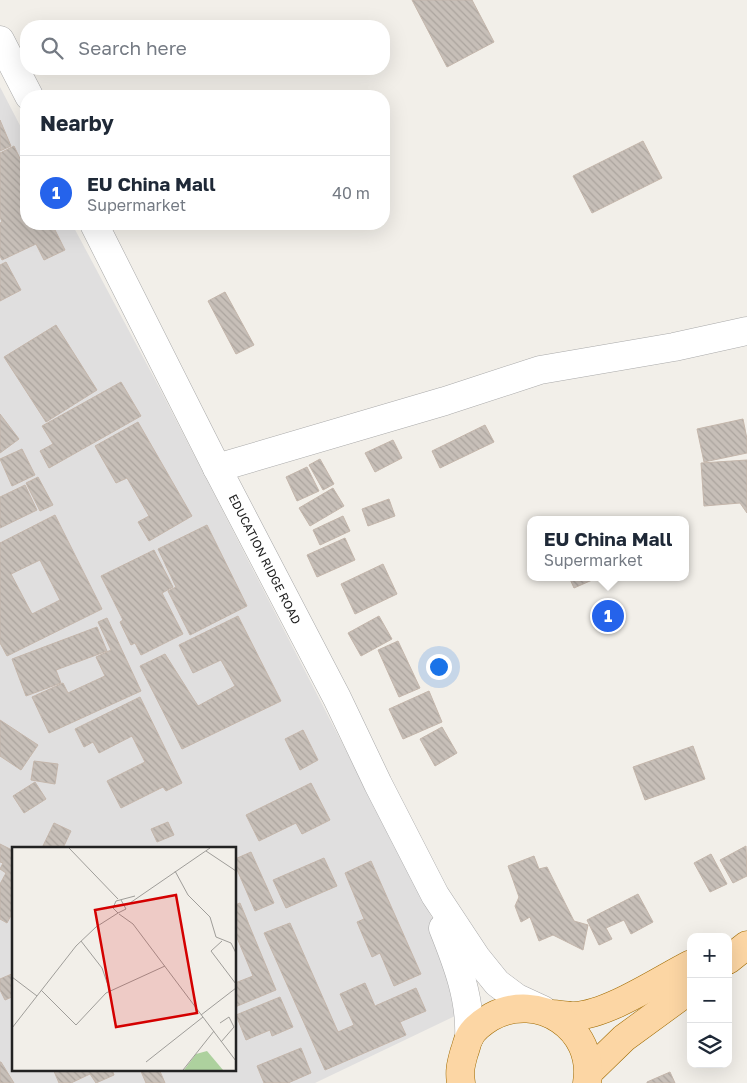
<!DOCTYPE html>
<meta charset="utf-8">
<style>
body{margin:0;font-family:"Golos Text",sans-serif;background:#f2f2f3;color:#1f2937}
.controls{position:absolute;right:15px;bottom:15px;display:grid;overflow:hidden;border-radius:10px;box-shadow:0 5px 20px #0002}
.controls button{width:45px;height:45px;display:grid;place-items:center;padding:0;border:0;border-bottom:1px solid #e0e1e3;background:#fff;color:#1f2937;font:25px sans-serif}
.you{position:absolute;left:438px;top:666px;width:18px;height:18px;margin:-12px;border:4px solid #fff;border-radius:50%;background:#1a73e8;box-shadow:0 0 0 8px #1a73e833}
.badge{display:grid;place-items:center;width:32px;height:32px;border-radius:50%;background:#2563eb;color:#fff;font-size:16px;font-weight:700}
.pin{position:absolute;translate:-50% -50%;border:2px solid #fff;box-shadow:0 1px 5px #0006}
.popup{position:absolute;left:527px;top:516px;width:162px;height:65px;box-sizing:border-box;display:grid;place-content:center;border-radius:10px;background:#fff;filter:drop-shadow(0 1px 4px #0005);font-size:16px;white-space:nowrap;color:#747a83}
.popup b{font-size:19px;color:#1f2937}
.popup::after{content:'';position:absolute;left:50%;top:100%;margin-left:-10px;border:10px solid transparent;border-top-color:#fff}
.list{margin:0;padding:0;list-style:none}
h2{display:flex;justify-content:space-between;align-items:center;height:65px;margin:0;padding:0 20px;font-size:21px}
h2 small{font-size:16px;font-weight:400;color:#747a83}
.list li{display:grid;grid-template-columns:32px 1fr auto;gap:15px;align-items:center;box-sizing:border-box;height:75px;padding:0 20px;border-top:1px solid #e0e1e3}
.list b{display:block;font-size:19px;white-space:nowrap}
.list p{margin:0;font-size:16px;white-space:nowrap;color:#747a83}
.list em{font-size:16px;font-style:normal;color:#747a83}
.icon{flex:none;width:28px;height:28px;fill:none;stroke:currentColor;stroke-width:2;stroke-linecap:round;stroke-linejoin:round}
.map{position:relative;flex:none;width:747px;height:1083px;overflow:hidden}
.search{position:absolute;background:#fff;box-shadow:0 5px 20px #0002;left:20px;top:20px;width:370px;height:55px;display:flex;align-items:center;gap:12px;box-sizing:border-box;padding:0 18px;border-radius:20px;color:#747a83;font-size:19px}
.panel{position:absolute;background:#fff;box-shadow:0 5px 20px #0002;left:20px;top:90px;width:370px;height:140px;border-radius:20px}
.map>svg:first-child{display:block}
.residential{fill:#e0dfdf;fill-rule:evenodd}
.building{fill:url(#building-back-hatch);stroke:#c4b6ab;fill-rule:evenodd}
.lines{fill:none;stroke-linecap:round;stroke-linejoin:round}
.minor-casing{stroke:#a9a9a9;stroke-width:29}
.major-casing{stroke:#a06b00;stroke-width:29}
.minor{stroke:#fff;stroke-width:28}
.major{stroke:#fcd6a4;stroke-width:28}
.labels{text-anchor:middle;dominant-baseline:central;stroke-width:4;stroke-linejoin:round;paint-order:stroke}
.street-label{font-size:12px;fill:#222;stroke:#fff}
.inset-road{fill:none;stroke:#9f9d99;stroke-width:1}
.view{fill:#d40000;fill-opacity:0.15;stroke:#d40000;stroke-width:2.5}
.inset-edge{fill:none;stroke:#222;stroke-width:2.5}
</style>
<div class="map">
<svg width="747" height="1083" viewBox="0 0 747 1083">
<defs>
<pattern id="building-back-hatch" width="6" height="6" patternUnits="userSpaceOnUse" patternTransform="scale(1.25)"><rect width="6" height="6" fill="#c7bfb8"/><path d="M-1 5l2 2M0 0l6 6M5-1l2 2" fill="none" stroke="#aba49e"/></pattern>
</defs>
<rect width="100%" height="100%" fill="#f2efe9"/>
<path class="residential" d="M0,87L26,137V224H72L159,387L450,953L455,1016L315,1083H0ZM14,848H235V1069H14Z"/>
<g class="building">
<polygon points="412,0 472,0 494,42 447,67"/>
<polygon points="0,120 11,146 0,151"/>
<polygon points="643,141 662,178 592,213 573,176"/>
<polygon points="14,146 26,171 26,224 52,224 65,250 44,260 36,244 2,260 0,256 0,223 2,222 0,217 0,153"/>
<polygon points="6,262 21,290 0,301 0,265"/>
<polygon points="225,292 254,345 236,354 208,301"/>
<polygon points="56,325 97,390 46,422 4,357"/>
<polygon points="121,382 141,416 49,468 40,451 53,444 42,426"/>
<polygon points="0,414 19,439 0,453"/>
<polygon points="743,419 747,439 747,453 704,462 697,429"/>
<polygon points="138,422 192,516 149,541 138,522 149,516 145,509 127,478 116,483 95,446"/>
<polygon points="485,425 494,442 440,468 432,451"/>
<polygon points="393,440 402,458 375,472 365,453"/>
<polygon points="22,449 35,475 12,486 0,459"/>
<polygon points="320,459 334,484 323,490 309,465"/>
<polygon points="747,460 747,513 740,503 704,506 701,463"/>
<polygon points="307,467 319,491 297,501 286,477"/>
<polygon points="38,477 53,505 40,511 26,483"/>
<polygon points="25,485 37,510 0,528 0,497"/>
<polygon points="333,488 344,506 310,526 299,508"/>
<polygon points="389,499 395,516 368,526 362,509"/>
<path d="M55,515L102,609L7,656L0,643V543ZM40,560L60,600L32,614L11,574Z"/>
<polygon points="343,516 350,531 320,545 313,530"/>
<polygon points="207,525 247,606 190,635 168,591 176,587 158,549"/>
<polygon points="345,538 355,560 317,577 307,555"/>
<polygon points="154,550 173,587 162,593 183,634 141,655 135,643 131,645 120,622 123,620 101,576"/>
<polygon points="383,564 397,594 355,614 341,584"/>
<polygon points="569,577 599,577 574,588"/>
<polygon points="238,616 281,701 182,749 140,666 165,654 198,706 235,686 221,660 193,673 179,645"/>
<polygon points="379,616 392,639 361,656 348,633"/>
<polygon points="107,618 141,691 49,733 32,697 63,683 68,693 105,676 96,657 111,650 98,622"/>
<polygon points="97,627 107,651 56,670 61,683 26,696 12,659"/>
<polygon points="398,641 420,688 399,697 378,650"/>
<polygon points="429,691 442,722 403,739 389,709"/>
<polygon points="140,697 182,783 166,791 163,787 121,808 107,781 145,762 132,736 99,753 93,742 84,747 75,729"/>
<polygon points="0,720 38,745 21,770 0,756"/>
<polygon points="442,727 457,753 435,766 420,739"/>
<polygon points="303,730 318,760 300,770 285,739"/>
<polygon points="693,746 705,779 645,800 633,767"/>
<polygon points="34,761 58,764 55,784 31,780"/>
<polygon points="35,782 46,799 24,813 13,796"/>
<polygon points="311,783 330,820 302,834 296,823 259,841 246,815"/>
<polygon points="168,822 174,835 157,842 151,829"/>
<polygon points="54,823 71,831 63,848 42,848"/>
<polygon points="0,844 14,851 14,910 7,923 0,919 0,884 6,873 0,869 3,863 0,862"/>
<polygon points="746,846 747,876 733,883 720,860"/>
<polygon points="251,852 274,903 255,911 235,865 235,859"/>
<polygon points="711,854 727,884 710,892 694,863"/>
<polygon points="534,856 539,869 547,867 574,921 588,925 583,950 553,935 539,941 530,917 521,922 515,906 519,897 508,866"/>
<polygon points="324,858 337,886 286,908 273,880"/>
<polygon points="371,861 421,974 394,986 380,953 372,957 357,922 364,919 345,873"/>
<polygon points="638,894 653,922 631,934 624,920 606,928 612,939 599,945 587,920"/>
<polygon points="240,903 276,990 235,1007 235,983 253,976 235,933 235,905"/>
<polygon points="290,923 338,1032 354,1025 340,994 365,983 375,1006 416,988 426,1011 400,1022 406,1035 325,1070 264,933"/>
<polygon points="14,973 14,996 5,1000 0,990 0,979"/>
<polygon points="280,997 293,1027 272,1036 270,1030 246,1040 236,1015"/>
<polygon points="301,1048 311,1073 288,1083 264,1083 257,1066"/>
<polygon points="0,1062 1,1062 14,1083 0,1083"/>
<polygon points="53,1069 112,1069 114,1075 96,1083 90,1074 71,1083 59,1083"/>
<polygon points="140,1069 159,1069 165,1083 146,1083"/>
<polygon points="670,1072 675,1083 647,1083 647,1082"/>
</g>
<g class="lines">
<defs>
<g id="minor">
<polyline points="0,40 29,96"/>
<polyline points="94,224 217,468 337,698 378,784 435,895 476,957 497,983 517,998 543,1010"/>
<polyline points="217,468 445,401 540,370 674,347 747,331"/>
<path d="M443,928C457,963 471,999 469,1038"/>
</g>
<g id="major">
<polyline points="728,960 747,945"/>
<path d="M551,1014C559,1014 567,1016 574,1016C608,1015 661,979 691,964"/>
<polyline points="589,1072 624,1038 691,989"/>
<path d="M461,1083C459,1071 461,1064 464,1053C466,1048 467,1042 469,1038C473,1029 483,1022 491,1017C538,991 596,1028 587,1083"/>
</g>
</defs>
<use href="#minor" class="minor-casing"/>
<use href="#major" class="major-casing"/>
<use href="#minor" class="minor"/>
<use href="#major" class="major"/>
</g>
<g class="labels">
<g class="street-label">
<text transform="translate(265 559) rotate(63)">EDUCATION RIDGE ROAD</text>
</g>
</g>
<g transform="translate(12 847)">
<rect width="224" height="224" fill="#f2efe9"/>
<path d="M195,204L211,223H172L184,207Z" fill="#add19e"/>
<path class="inset-road" d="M57,1L106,52M194,4L224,24M163,24L176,48L198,70L204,90L219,96L224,106M109,53L114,62L106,66L101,61L104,54L123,49M115,58L198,1M107,67L121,77L224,214M69,94L90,121L98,144M210,94L199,104L224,137M0,130L25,149M29,143L64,178L94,146L153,119M189,168L224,141M208,176L217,170L222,180L209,195M0,181L64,99L84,80L106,66M134,215L191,170M171,223L202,184"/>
<path class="view" d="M164,48L185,166L104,180L83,63Z"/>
<rect width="224" height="224" class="inset-edge"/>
</g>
</svg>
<div class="controls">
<button>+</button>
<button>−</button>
<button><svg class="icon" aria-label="layers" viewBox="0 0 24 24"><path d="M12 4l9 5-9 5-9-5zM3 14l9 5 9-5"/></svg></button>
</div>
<div class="you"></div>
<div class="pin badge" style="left:608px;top:616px">1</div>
<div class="popup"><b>EU China Mall</b>Supermarket</div>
<div class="search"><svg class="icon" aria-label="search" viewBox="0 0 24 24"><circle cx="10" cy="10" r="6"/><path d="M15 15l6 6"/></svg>Search here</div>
<section class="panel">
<h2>Nearby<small></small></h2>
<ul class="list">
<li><span class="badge">1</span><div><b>EU China Mall</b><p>Supermarket</p></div><em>40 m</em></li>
</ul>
</section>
</div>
